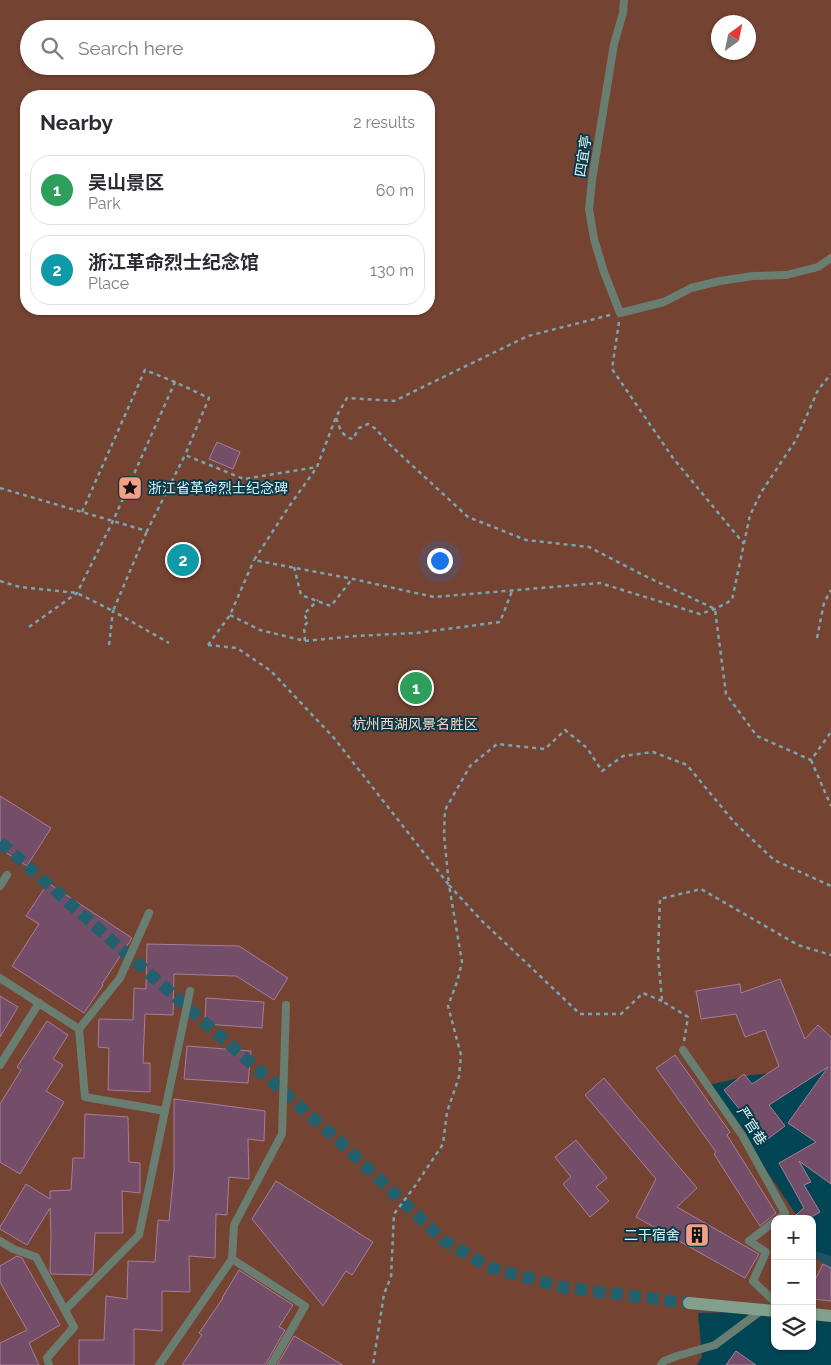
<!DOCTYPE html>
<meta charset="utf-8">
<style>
body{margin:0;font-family:Raleway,"Noto Sans SC",sans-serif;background:#f7f7f7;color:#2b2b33}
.controls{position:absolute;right:15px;bottom:15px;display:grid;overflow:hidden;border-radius:10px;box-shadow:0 1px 4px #0004}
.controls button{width:45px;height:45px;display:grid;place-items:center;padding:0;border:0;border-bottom:1px solid #e1e1e2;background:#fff;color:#2b2b33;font:25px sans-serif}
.compass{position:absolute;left:711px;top:15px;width:45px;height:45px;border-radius:50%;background:#fff;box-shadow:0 1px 4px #0004;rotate:33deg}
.you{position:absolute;left:439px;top:560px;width:18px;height:18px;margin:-12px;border:4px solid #fff;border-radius:50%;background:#1a73e8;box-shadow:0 0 0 8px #1a73e833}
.badge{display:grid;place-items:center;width:32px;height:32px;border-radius:50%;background:#2563eb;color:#fff;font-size:16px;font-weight:700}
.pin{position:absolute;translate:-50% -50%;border:2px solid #fff;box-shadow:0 1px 5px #0006}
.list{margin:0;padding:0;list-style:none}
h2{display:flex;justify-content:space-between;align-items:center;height:65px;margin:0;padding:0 20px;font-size:21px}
h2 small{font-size:16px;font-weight:400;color:#7c7c81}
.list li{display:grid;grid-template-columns:32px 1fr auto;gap:15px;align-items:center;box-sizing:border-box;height:70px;margin:0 10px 10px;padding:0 10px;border:1px solid #e1e1e2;border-radius:20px}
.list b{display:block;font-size:19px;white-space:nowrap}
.list p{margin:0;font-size:16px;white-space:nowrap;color:#7c7c81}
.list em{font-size:16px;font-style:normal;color:#7c7c81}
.icon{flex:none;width:28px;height:28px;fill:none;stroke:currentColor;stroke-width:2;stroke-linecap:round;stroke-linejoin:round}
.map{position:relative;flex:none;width:831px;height:1365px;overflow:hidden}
.search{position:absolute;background:#fff;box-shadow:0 1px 4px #0004;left:20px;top:20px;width:415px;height:55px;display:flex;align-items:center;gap:12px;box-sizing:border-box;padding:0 18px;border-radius:28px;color:#7c7c81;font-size:19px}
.panel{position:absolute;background:#fff;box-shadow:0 1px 4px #0004;left:20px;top:90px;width:415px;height:225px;border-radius:20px}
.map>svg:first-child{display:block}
.built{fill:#1f5462}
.green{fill:#754332;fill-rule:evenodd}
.building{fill:#744d68;stroke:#a77d99}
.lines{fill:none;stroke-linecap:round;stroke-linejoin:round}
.secondary-tunnel{stroke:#22606e;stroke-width:12;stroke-dasharray:12 6;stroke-linecap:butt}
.path{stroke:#77a6b2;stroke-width:2.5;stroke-dasharray:4 4;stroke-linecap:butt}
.lane{stroke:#6a7d71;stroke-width:8}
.secondary{stroke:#81a08d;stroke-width:12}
.labels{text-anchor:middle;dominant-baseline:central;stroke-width:4;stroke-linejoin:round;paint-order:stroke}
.street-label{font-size:14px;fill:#d9f6ff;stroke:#0b3a46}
.poi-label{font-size:14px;fill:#d9f6ff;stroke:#0b3a46;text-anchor:start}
.park-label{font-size:14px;fill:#fcd3c6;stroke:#0b3a46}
</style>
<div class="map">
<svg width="831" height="1365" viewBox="0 0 831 1365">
<rect width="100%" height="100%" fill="#024655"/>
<polygon class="built" points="812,1250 831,1256 831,1291 812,1287"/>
<g class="green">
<path d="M0,0H831V1067L752,1075L709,1085L799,1219H775V1311L698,1313L702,1356L697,1365H0ZM718,22H748V52H718ZM29,29H426V66H29ZM26,96H429V309H26Z"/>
<polygon points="812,1256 831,1268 831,1310 812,1311"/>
</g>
<g class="building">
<polygon points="217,442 240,452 233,469 209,459"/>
<polygon points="0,796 51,828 27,866 0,849"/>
<polygon points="48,883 132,938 102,984 103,985 84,1013 12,966 39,924 26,916"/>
<polygon points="147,944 239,946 288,978 274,1000 236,976 174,974 173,1015 145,1014 143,1063 150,1063 150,1092 108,1090 109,1048 98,1047 99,1019 133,1020 134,988 146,989"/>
<polygon points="780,979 805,1039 818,1025 831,1037 831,1184 799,1161 811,1182 804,1185 820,1212 808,1219 791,1219 804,1208 779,1163 816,1142 788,1123 828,1067 769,1105 785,1126 765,1141 724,1090 744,1074 752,1084 779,1066 765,1030 745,1037 736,1014 701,1019 696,991 740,984 741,993"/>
<polygon points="0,996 18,1007 0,1037"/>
<polygon points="206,998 264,1002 262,1028 205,1024"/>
<polygon points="47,1021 68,1035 53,1059 63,1065 46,1091 64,1102 20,1174 0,1162 0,1104 21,1070 17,1067"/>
<polygon points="187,1046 251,1051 248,1083 184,1079"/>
<polygon points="675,1055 730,1132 727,1135 776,1213 760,1226 714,1154 716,1152 656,1068"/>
<polygon points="604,1078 697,1188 677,1207 759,1254 745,1278 636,1217 656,1179 585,1095"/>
<polygon points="174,1099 265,1111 264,1141 248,1139 249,1179 229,1177 227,1215 216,1214 215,1258 189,1256 190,1292 162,1291 162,1331 134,1329 134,1365 79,1365 79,1340 104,1340 106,1296 127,1299 128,1261 155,1262 158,1220 169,1221 174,1170"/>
<polygon points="85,1114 128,1117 129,1162 140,1163 140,1193 122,1191 123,1233 95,1233 93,1273 91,1275 51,1274 50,1271 51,1233 50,1208 27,1245 0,1229 0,1227 26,1184 50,1199 50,1191 71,1190 73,1158 84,1158"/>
<polygon points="576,1140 607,1178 596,1187 609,1201 590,1217 563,1184 571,1177 555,1157"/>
<polygon points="276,1181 373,1242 352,1275 346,1271 323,1306 252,1219"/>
<polygon points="17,1256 22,1258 60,1325 29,1343 39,1365 0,1365 0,1343 27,1330 0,1282 0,1266"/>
<polygon points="823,1264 831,1268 831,1301 812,1299 812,1286"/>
<polygon points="239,1270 293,1305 279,1327 285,1330 265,1365 182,1365 202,1335 199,1333 223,1298 222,1298"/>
<polygon points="294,1336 343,1365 277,1365"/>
<polygon points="736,1351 756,1365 726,1365"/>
</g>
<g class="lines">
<polyline class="secondary-tunnel" points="0,842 338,1140 443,1240 489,1267 561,1287 689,1303"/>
<g class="path">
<polyline points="610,315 528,336 394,401 347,398 336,417 317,467 288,508 254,560 353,579 434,597 600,583 700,614 715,609 732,600 750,515 762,491 796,440 818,390 831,374"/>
<polyline points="619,322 612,369 673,458 744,544"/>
<path d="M336,418C340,428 341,436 353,439L359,428L368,424L376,429L388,443L468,517L526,540L589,547L643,575L715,609L726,694L757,736L811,760L831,732"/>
<polyline points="0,488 147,531 185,455 244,479 317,467"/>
<polyline points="82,512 145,370 175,382 209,398 185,455"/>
<polyline points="294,567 301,595 331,606 352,579"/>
<polyline points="0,581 20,587 77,593 113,611 147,531"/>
<polyline points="230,615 260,630 305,641 304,626 308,622 304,614 318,600"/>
<polyline points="29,627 77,593 113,521 175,382"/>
<polyline points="817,638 824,603 831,590"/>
<polyline points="305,641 355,636 416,633 500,622 512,591"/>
<polyline points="109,645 113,611 169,643"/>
<polyline points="208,645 237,648 271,671 334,738 449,885 462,962 457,982 448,1006 461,1055 459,1077 447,1112 443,1144 415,1186 394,1214 391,1277 384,1294 373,1365"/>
<polyline points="208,645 230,615 254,560"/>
<polyline points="811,760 831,806"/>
<polyline points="662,1001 643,993 621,1014 580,1014 481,920 449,885 444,835 445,810 470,766 497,744 545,749 565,730 587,748 602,771 623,756 653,752 687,765 734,822 774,860 831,886"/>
<polyline points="684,1041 688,1017 662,1001 658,954 660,899 701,889 798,945 831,955"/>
</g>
<g class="lane">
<polyline points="624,0 623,13 614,44 592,180 589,209 594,239 604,272 620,313 664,302 691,288 720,281 753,276 787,275 818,267 831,258"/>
<polyline points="0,886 7,875"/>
<polyline points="0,978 79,1029 85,1097 165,1111"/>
<polyline points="79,1029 120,978 149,913"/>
<polyline points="683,1050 742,1135 785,1213 778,1219"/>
<polyline points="0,1065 39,1003"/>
<polyline points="775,1221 749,1241 766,1252 753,1281 775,1302"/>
<polyline points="0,1241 13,1249 36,1257 74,1327 47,1358 49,1365"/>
<polyline points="232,1259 234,1225 282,1134 286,1005"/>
<polyline points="65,1310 139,1235 190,991"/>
<polyline points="159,1365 232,1259 305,1306 271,1365"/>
<polyline points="661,1365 664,1361 677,1356 715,1345 762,1310"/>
</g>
<g class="secondary">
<polyline points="689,1303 775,1311"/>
<polyline points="812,1314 831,1316"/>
</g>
</g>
<defs>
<symbol id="sight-square" viewBox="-11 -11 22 22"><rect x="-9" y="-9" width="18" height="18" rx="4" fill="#f39f84" stroke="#0b3a46"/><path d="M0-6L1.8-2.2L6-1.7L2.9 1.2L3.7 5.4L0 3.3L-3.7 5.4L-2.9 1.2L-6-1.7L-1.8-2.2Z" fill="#111"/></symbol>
<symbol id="building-square" viewBox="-11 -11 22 22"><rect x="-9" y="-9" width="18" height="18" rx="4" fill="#f39f84" stroke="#0b3a46"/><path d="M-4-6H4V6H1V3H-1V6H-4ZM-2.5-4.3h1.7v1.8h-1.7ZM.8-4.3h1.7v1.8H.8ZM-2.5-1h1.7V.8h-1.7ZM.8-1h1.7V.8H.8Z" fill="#111"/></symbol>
</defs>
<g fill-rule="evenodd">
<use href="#sight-square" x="116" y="474" width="28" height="28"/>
<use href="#building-square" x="683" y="1221" width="28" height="28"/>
</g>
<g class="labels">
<g class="street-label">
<text transform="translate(583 156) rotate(-81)">四宜亭</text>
<text transform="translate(752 1126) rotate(58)">严官巷</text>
</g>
<g class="poi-label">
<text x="148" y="488">浙江省革命烈士纪念碑</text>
<text x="680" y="1235" text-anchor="end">二干宿舍</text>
</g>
<g class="park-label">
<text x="415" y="724">杭州西湖风景名胜区</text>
</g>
</g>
</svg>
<div class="controls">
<button>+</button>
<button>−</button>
<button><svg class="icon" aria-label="layers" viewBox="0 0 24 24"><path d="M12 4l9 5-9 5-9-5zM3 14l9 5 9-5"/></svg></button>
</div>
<svg class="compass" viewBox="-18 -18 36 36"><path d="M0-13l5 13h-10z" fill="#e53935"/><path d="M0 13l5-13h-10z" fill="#7c7c81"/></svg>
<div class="you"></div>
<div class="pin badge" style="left:416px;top:688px;background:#2e9e5b">1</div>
<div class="pin badge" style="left:183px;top:560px;background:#0f9aa8">2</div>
<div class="search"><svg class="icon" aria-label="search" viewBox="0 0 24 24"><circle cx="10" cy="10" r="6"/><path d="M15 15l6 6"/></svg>Search here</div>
<section class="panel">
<h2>Nearby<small>2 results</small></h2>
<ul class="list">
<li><span class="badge" style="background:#2e9e5b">1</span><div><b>吴山景区</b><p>Park</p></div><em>60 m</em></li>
<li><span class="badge" style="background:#0f9aa8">2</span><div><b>浙江革命烈士纪念馆</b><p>Place</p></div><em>130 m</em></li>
</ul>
</section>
</div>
